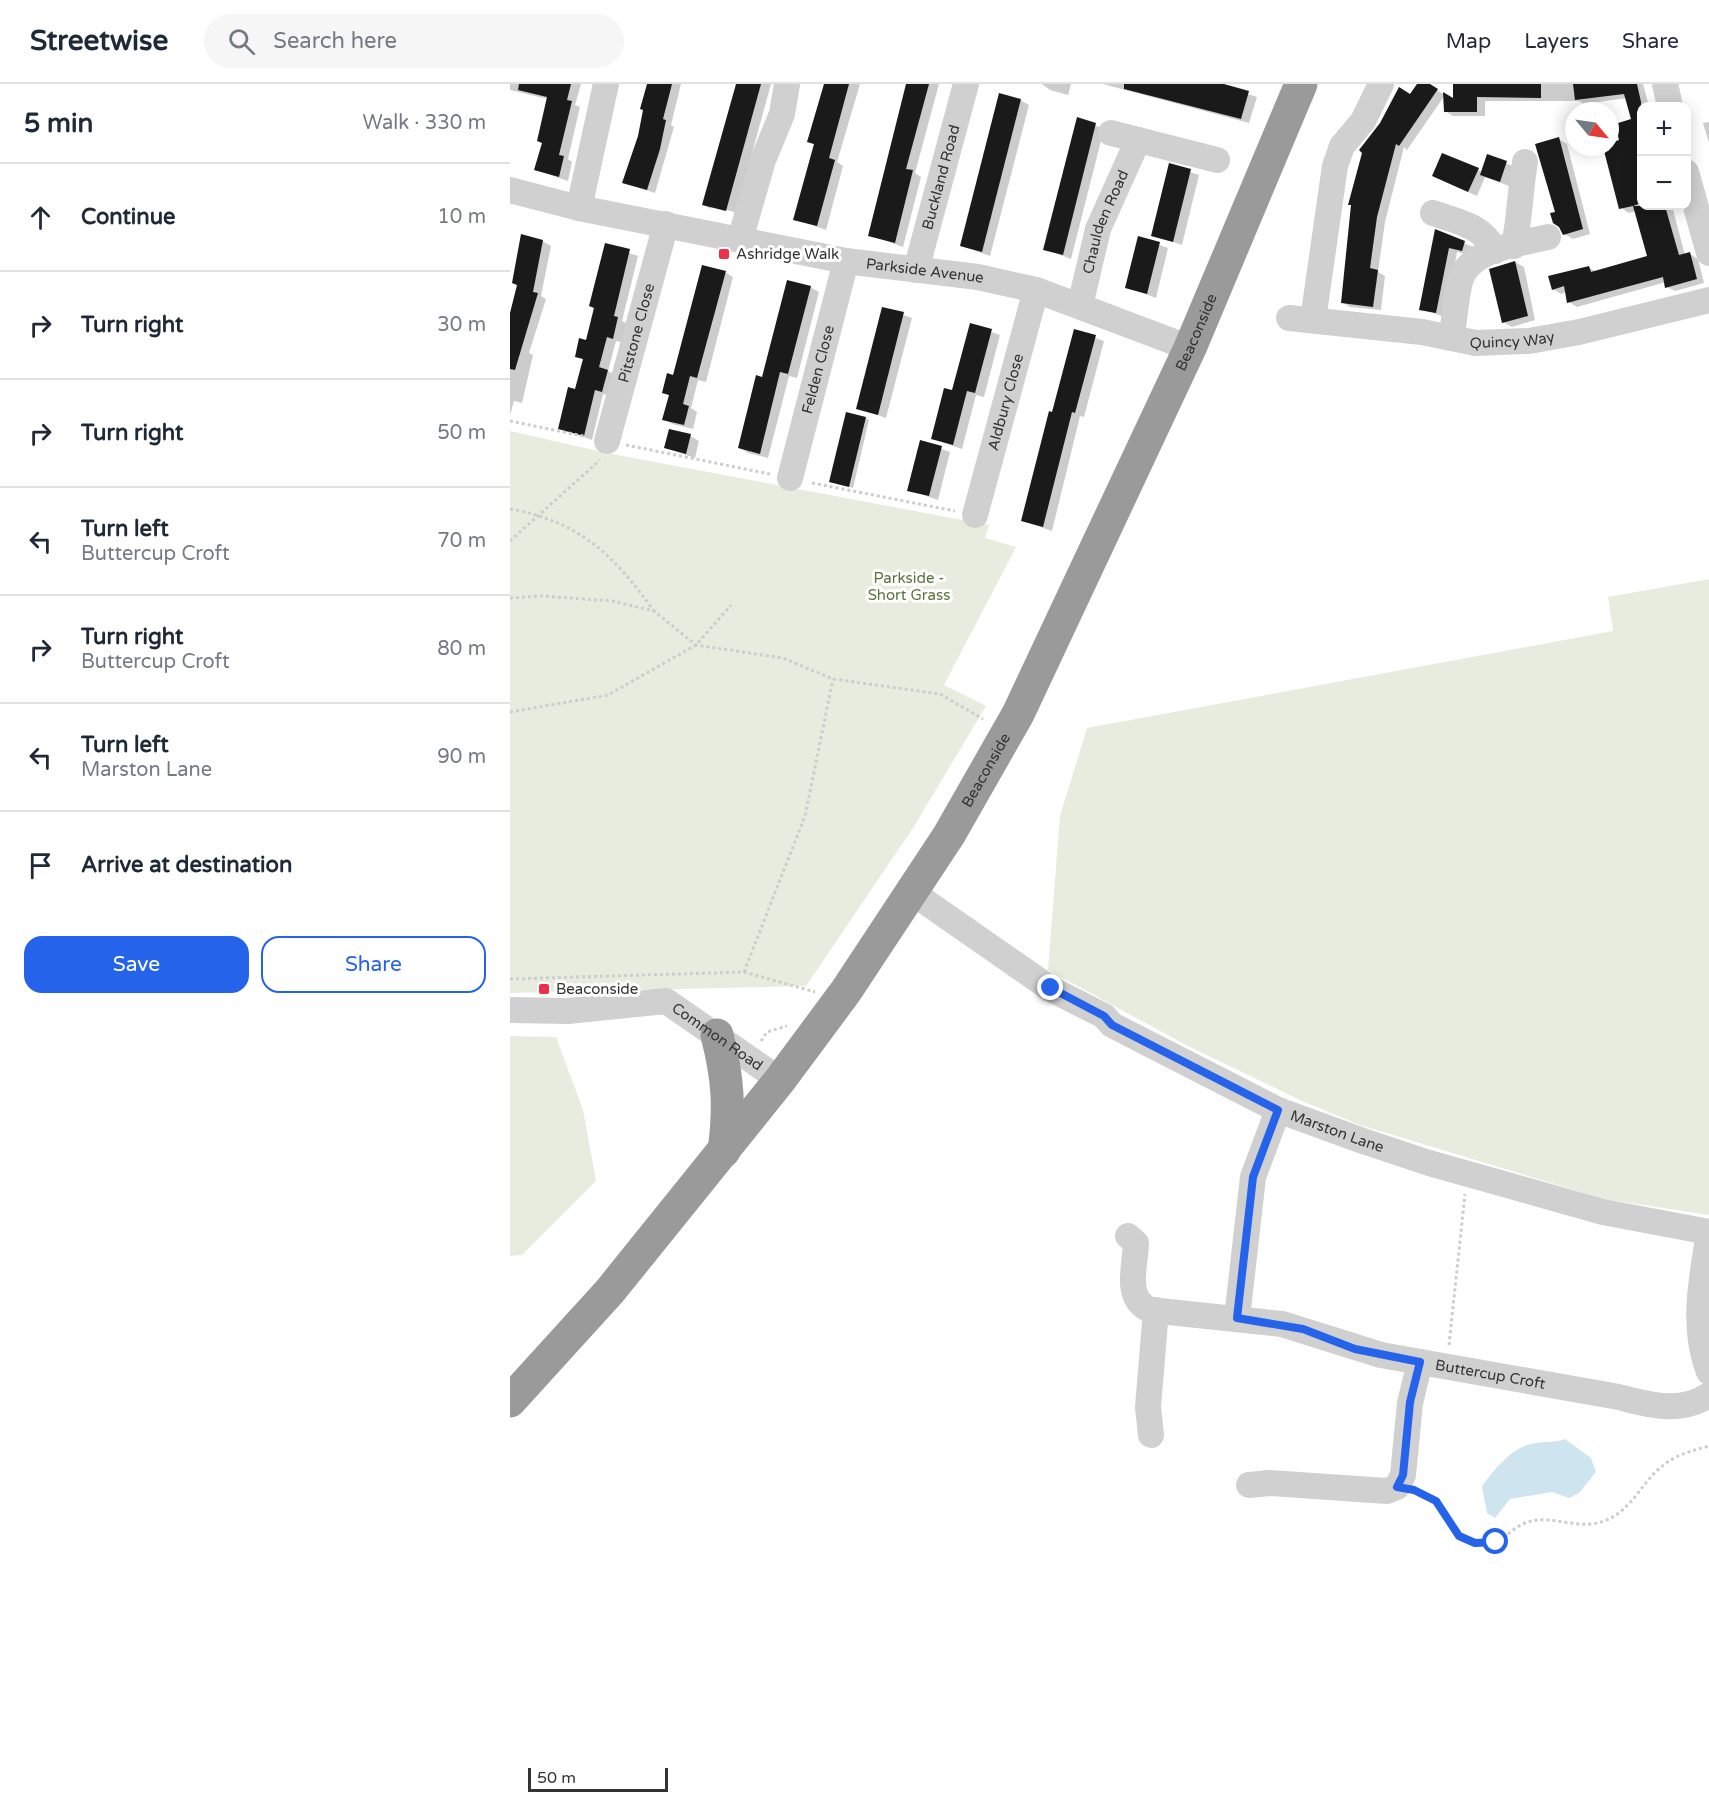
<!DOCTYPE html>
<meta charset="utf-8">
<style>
body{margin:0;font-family:"Varela Round",sans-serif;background:#f6f6f7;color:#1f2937}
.controls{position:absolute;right:18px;top:18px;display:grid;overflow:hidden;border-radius:12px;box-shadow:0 3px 15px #0003}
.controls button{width:54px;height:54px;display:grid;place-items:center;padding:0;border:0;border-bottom:2px solid #e0e1e3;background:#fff;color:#1f2937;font:30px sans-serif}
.compass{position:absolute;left:1055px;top:18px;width:54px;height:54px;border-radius:50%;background:#fff;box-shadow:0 3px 15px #0003;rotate:119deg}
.scale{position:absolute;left:18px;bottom:15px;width:140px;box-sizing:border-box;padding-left:6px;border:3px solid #333;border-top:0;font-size:16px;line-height:21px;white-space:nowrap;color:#333;-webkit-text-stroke:4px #fff;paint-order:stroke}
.stop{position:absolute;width:18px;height:18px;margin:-14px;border:4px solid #2563eb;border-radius:50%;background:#fff}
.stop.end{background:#2563eb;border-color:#fff;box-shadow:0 2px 6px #0008}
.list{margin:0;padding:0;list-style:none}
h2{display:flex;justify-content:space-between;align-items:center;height:78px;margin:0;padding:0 24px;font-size:26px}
h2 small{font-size:20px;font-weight:400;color:#747a83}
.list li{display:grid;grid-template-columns:39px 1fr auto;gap:18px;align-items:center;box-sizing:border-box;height:108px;padding:0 24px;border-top:2px solid #e0e1e3}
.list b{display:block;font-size:22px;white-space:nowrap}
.list p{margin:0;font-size:20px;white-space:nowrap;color:#747a83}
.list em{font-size:20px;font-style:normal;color:#747a83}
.actions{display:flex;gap:12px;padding:18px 24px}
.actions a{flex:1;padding:14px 0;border:2px solid #2563eb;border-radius:18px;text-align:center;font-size:21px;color:#2563eb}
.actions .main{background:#2563eb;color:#fff}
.icon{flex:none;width:33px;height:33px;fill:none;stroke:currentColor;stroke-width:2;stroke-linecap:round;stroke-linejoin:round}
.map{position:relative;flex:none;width:1199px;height:1723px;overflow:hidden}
header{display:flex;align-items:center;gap:36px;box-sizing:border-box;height:84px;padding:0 30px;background:#fff;border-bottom:2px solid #e0e1e3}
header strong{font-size:28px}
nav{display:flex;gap:33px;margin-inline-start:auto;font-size:21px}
.search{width:420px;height:54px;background:#f6f6f7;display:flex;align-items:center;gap:15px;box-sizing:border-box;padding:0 21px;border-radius:33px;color:#747a83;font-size:22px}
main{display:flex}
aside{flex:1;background:#fff}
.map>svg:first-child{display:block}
.green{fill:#e7ecde}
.water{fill:#cee4ef}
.shadow{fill:#0003}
.building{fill:#1a1a1a}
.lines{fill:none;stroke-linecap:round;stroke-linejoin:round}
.path{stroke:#cdcdcd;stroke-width:3;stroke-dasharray:3 3;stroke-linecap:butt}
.minor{stroke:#d0d0d0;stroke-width:26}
.highway{stroke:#9a9a9a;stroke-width:33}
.route{stroke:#2563eb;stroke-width:8}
.poi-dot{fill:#ed314b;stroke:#fff;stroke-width:2}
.labels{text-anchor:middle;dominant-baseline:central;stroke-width:6;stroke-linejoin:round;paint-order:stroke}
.street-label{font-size:15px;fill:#333;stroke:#fff}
.poi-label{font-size:15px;fill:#333;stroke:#fff;text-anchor:start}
.park-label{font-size:15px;fill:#59723d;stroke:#fff}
</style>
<header>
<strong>Streetwise</strong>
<div class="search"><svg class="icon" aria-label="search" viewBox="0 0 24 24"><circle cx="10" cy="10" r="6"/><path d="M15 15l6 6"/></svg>Search here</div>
<nav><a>Map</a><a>Layers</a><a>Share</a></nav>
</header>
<main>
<aside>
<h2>5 min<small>Walk · 330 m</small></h2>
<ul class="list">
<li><svg class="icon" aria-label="ahead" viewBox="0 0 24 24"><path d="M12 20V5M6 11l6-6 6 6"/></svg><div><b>Continue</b></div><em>10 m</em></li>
<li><svg class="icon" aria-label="right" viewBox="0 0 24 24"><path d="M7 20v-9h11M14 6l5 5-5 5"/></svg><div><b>Turn right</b></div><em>30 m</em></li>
<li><svg class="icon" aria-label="right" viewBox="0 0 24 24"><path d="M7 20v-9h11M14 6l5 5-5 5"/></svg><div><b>Turn right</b></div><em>50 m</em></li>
<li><svg class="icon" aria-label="left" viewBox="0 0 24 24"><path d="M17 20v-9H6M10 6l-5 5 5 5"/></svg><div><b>Turn left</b><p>Buttercup Croft</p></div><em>70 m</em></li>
<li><svg class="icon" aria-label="right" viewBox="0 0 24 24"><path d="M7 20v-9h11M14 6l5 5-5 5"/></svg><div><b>Turn right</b><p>Buttercup Croft</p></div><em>80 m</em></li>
<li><svg class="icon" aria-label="left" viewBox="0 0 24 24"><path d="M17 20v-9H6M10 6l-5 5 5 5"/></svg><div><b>Turn left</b><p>Marston Lane</p></div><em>90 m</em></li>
<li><svg class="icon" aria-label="arrive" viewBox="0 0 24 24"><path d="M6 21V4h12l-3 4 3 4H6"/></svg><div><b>Arrive at destination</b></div></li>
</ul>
<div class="actions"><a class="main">Save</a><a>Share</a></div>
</aside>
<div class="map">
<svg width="1199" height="1723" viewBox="0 0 1199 1723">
<rect width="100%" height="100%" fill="#fff"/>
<g class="green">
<polygon points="0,347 97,369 479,441 475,454 506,463 434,601 476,622 403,744 296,902 0,909"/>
<polygon points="1199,495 1199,1131 1094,1115 850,1041 792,1017 678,962 538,886 550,732 577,644 1103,547 1098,513"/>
<polygon points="0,952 46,953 73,1026 86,1097 12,1171 0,1172"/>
</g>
<path class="water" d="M1055,1355L1081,1374L1086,1388L1069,1409L1059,1414L1042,1408L1000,1415L985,1434L977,1429L972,1402C986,1384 1003,1361 1027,1359C1037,1357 1045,1359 1055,1355Z"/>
<g class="shadow">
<polygon points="0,0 71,0 65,21 70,23 58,75 62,78 58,97 26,86 33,59 38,15 0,6"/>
<polygon points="138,0 171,0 161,41 164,43 145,109 114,99 129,53"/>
<polygon points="227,0 261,0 225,131 224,128 201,122 201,125 194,121"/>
<polygon points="316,0 350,0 327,78 333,82 316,146 285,135 305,61 299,58"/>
<polygon points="397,0 429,0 405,89 411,93 393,163 360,151"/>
<polygon points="532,0 561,0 558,11 540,6"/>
<polygon points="593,0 706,0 747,13 739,39"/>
<polygon points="908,0 917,0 935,11 897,66 894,63 875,138 868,188 875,192 871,226 840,223 832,218 901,12"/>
<polygon points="945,0 1133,0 1139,22 1132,22 1132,122 1162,122 1175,171 1180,170 1188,175 1194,199 1165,207 1157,203 1156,198 1067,223 1059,218 1056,208 1051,210 1043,205 1079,184 1087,188 1139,173 1126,127 1119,129 1111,124 1094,63 1111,57 1123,36 1117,14 1074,20 1069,17 975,17 975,32 943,32 935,27 945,17"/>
<polygon points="510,16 519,21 480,172 451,162"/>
<polygon points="568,35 594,45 561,175 535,165"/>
<polygon points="1199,38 1199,59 1193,39"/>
<polygon points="1049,55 1057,60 1080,150 1063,155 1054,150 1047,129"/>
<polygon points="978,72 1005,83 999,102 975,93 967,112 932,96 968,86 972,88"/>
<polygon points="660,81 689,91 672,161 643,151"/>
<polygon points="926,147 963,163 961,171 947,168 935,233 911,225"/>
<polygon points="629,154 658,164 646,214 616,203"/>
<polygon points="32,157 41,162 31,212 36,215 19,269 23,271 12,319 4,317 0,331 0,235"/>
<polygon points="96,161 128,172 112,237 116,239 111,258 106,257 98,287 106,292 101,312 93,310 82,356 50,344 67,307 74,276 67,272 77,258"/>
<polygon points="1005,178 1014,183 1025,236 1002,243 993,238"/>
<polygon points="215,188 223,193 196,298 188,296 181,324 187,328 183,345 162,340 154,335 160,312 154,308"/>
<polygon points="300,203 309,208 287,294 279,292 258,374 238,369 230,364 254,295"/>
<polygon points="373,224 402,234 376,334 347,324"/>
<polygon points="462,241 490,251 474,313 466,311 452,365 423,355 443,308"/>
<polygon points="565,247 594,257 574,333 570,332 542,447 513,437"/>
<polygon points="356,334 359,336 343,404 324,399"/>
<polygon points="180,352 189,357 185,374 156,364"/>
<polygon points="412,358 440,368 428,416 399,406"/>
</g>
<g class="building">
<polygon points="9,0 61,0 57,16 62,17 49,71 54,72 49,93 24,86 32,59 27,57 37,13 8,6"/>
<polygon points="137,0 162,0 153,35 156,36 150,65 137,106 112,99 128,52 133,26 130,25"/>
<polygon points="226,0 251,0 216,127 192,121"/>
<polygon points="314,0 339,0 319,74 325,76 307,142 283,136 304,60 297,58"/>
<polygon points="396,0 419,0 396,85 403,86 385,159 358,152"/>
<polygon points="614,0 714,0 739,7 731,35 614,5"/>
<polygon points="907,0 920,0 928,5 889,62 886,60 867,133 860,184 868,186 863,223 831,219 841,121 838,121 852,69 849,66 870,39 889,3 900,10"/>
<polygon points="943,0 1031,0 1031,14 967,13 967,28 934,28 933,8 943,14"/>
<polygon points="1063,0 1127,0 1131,18 1131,119 1123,122 1155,122 1169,171 1180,168 1187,195 1155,204 1153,193 1057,219 1054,202 1042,206 1038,192 1079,182 1081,188 1137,172 1123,122 1109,125 1093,63 1100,63 1100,59 1109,56 1105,40 1121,35 1114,10 1065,16"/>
<polygon points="489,9 511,15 472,168 450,162"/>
<polygon points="567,33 586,39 553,171 533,166"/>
<polygon points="1049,53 1073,145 1053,151 1049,143 1043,139 1040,129 1045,128 1025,60"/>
<polygon points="932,69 969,84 958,108 922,92"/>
<polygon points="977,70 997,77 990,98 970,91"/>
<polygon points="659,79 681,85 663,158 641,152"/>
<polygon points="925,145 955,157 952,167 939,164 926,229 909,226"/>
<polygon points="11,150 33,156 23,208 28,209 5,286 0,285 0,229 7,201 2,199"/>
<polygon points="628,152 650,158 637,210 615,204"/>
<polygon points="95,159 120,165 104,232 108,233 103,255 97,253 89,283 98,286 92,308 85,306 74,352 48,345 58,303 65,305 73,275 65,273 69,254 76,256 84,224 79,222"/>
<polygon points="1005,177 1018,232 992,239 979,185"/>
<polygon points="192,181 216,187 187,294 180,292 173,320 179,322 174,341 152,336 159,311 152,309 157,289 163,291"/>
<polygon points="277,196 301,202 278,290 270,288 250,370 228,364 246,291 252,293"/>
<polygon points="372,223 394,228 368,331 346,325"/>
<polygon points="460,239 482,245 465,309 457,307 443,361 421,355 434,304 442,306"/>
<polygon points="564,245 586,251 565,329 562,328 533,443 511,437 539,327 542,328"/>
<polygon points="336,328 356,333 339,403 319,398"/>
<polygon points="159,345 181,350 176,370 154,364"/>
<polygon points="410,356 432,362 419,412 397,407"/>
</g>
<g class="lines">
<g class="path">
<polyline points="0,337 78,353"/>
<polyline points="116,361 260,390"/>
<polyline points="302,399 445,427"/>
<path d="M0,425C69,437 105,472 144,527"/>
<polyline points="0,457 90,376"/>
<polyline points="0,514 32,512 102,517 144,527 186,561 273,574 323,595 430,610 473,635"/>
<polyline points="0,628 98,611 186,561 221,521"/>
<polyline points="234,888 295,732 323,595"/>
<polyline points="0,895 234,888 305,908"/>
<polyline points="251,957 257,948 277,942"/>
<polyline points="939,1261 955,1110"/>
<path d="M909,1408C915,1411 921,1413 926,1417C942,1430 942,1454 964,1459C993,1464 998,1444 1018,1438C1042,1430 1069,1447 1094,1437C1120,1428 1131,1400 1150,1384C1164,1371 1181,1367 1199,1362"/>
</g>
<g class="minor">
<polyline points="1155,0 1160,22"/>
<polyline points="601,49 707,76"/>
<polyline points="1176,88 1199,169"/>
<path id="s1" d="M0,106L69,124L336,177L468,193L526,206L680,264"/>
<polyline points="69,124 96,0"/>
<path d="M923,129C949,138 972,141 985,167"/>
<polyline points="230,156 253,76 272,30 277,0"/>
<path d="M1004,162C1010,134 1010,106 1015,78"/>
<path id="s2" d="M406,186L456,0"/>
<path id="s3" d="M570,222L588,145L628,56"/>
<path id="s4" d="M779,234L912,248L966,259L1019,257L1069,248L1199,216"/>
<polyline points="803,236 825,82 832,62 853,37 871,0"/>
<path d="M941,254C945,236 945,216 950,198C958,164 1010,160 1038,153"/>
<path id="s5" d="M97,357L156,140"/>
<path id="s6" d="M280,394L336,177"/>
<path id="s7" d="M465,431L526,206"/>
<path id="s8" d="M403,809L541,905L594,932L602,941L768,1026L853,1057L919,1079L1093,1128L1199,1148"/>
<path id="s9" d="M0,926L58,927L156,917L270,996"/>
<path d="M1199,1148C1192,1193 1181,1243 1199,1288"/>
<path id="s10" d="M618,1152L626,1159C625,1184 614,1214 640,1226L772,1240L871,1271L1109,1313C1140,1321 1170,1330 1199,1311"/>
<polyline points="727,1234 743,1093 768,1026"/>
<polyline points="641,1351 638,1323 646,1226"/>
<polyline points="739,1401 759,1399 877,1407 887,1403 893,1391 900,1319 910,1278"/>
</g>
<g class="highway">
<path d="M207,951C218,994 220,1023 214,1067"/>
<path id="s11" d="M0,1317L100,1207L270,996L336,907L439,751L508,630L680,264L791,0"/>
</g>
</g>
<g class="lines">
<polyline class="route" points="541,904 594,932 602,941 768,1026 743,1093 727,1234 793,1245 845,1265 910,1278 900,1318 893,1391 887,1403 904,1406 926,1417 949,1452 965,1459 986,1458"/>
</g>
<g class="poi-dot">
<rect x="208" y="164" width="12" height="12" rx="3"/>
<rect x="28" y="899" width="12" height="12" rx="3"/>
</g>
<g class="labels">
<g class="street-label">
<text stroke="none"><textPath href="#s2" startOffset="96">Buckland Road</textPath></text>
<text stroke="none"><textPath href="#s3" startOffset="88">Chaulden Road</textPath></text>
<text stroke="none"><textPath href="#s1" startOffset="423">Parkside Avenue</textPath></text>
<text stroke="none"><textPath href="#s5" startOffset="112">Pitstone Close</textPath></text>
<text stroke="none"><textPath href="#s11" startOffset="1278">Beaconside</textPath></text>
<text stroke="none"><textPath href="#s4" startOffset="225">Quincy Way</textPath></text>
<text stroke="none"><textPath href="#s6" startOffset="112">Felden Close</textPath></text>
<text stroke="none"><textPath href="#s7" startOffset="117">Aldbury Close</textPath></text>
<text stroke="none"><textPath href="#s11" startOffset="792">Beaconside</textPath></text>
<text stroke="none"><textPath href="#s9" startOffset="219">Common Road</textPath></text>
<text stroke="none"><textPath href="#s8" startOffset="489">Marston Lane</textPath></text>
<text stroke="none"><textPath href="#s10" startOffset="432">Buttercup Croft</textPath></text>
</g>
<g class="poi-label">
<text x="226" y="170">Ashridge Walk</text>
<text x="46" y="905">Beaconside</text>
</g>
<g class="park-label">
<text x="399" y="494">Parkside -<tspan x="399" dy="17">Short Grass</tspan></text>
</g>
</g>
</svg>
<div class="controls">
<button>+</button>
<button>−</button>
</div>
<svg class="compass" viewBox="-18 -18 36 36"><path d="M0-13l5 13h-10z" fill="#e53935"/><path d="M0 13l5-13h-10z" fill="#747a83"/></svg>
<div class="scale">50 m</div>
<div class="stop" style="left:986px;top:1458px"></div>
<div class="stop end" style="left:541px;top:904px"></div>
</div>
</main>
